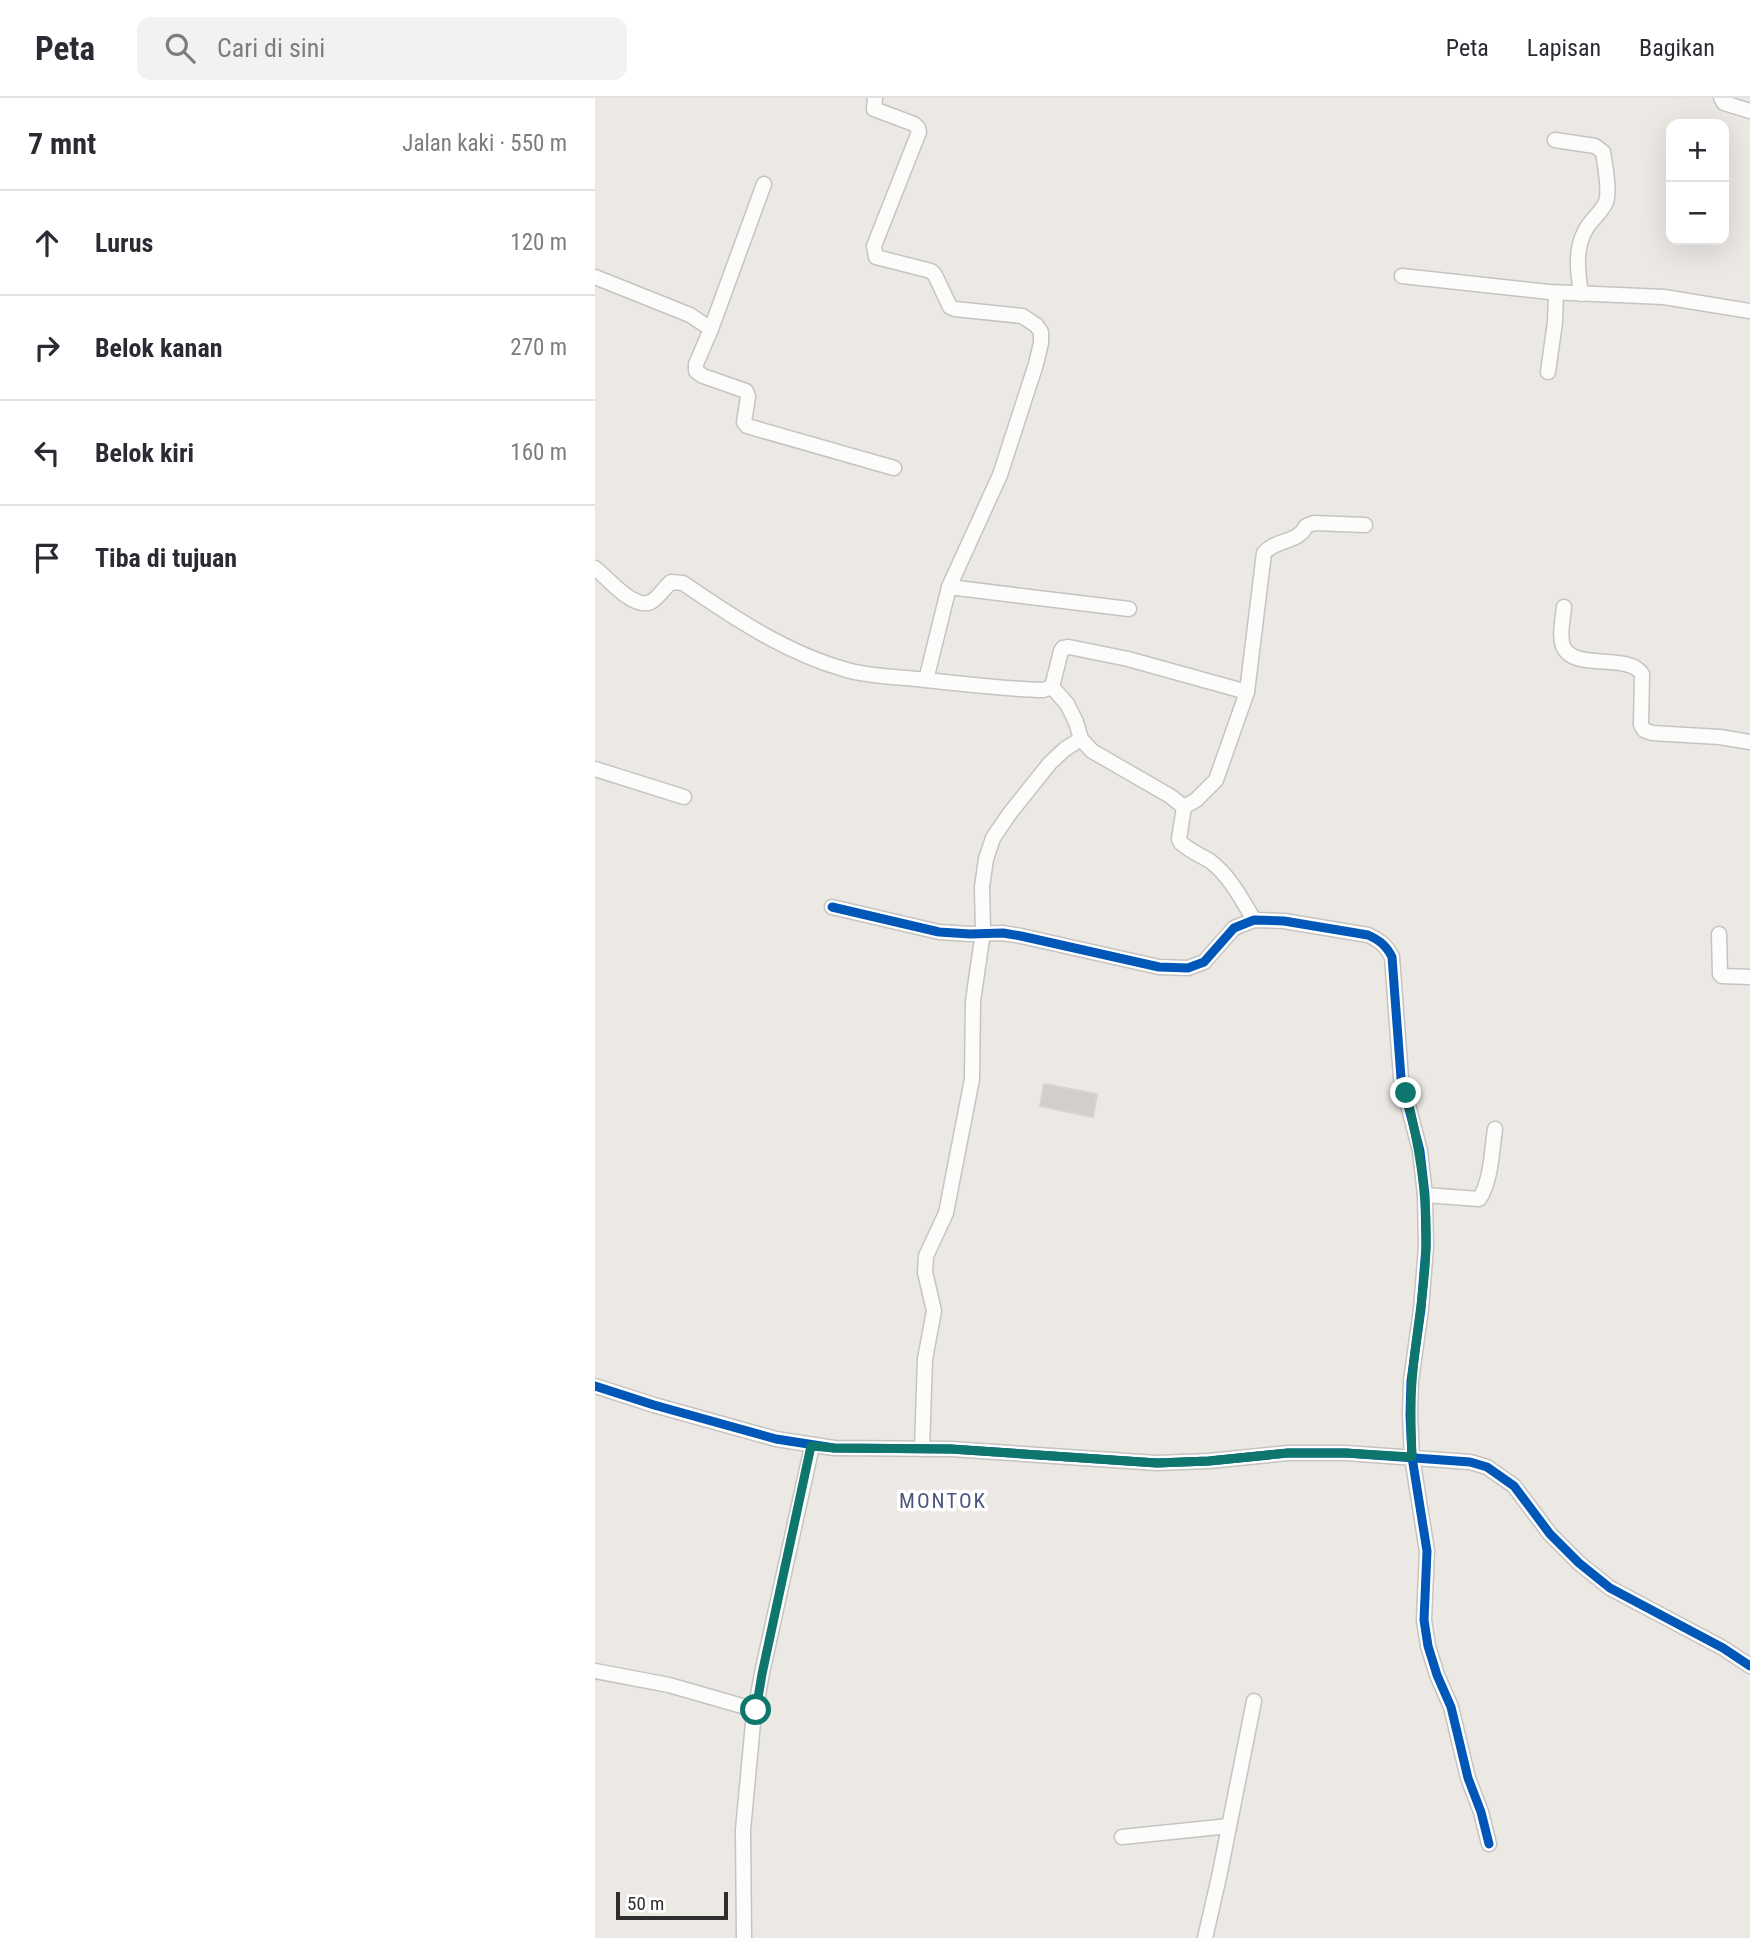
<!DOCTYPE html>
<html lang="id">
<meta charset="utf-8">
<style>
body{margin:0;font-family:"Roboto Condensed",sans-serif;background:#f2f2f3;color:#2b2b33}
.controls{position:absolute;right:21px;top:21px;display:grid;overflow:hidden;border-radius:14px;box-shadow:0 7px 28px #0002}
.controls button{width:63px;height:63px;display:grid;place-items:center;padding:0;border:0;border-bottom:2px solid #e1e1e2;background:#fff;color:#2b2b33;font:35px sans-serif}
.scale{position:absolute;left:21px;bottom:18px;width:112px;box-sizing:border-box;padding-left:7px;border:4px solid #2e2e2e;border-top:0;font-size:19px;line-height:24px;white-space:nowrap;color:#2e2e2e;-webkit-text-stroke:5px #fff;paint-order:stroke}
.stop{position:absolute;width:21px;height:21px;margin:-16px;border:5px solid #0f766e;border-radius:50%;background:#fff}
.stop.end{background:#0f766e;border-color:#fff;box-shadow:0 2px 7px #0008}
.list{margin:0;padding:0;list-style:none}
h2{display:flex;justify-content:space-between;align-items:center;height:91px;margin:0;padding:0 28px;font-size:30px}
h2 small{font-size:23px;font-weight:400;color:#7c7c81}
.list li{display:grid;grid-template-columns:46px 1fr auto;gap:21px;align-items:center;box-sizing:border-box;height:105px;padding:0 28px;border-top:2px solid #e1e1e2}
.list b{display:block;font-size:26px;white-space:nowrap}
.list em{font-size:23px;font-style:normal;color:#7c7c81}
.icon{flex:none;width:38px;height:38px;fill:none;stroke:currentColor;stroke-width:2;stroke-linecap:round;stroke-linejoin:round}
.map{position:relative;flex:none;width:1155px;height:1840px;overflow:hidden}
header{display:flex;align-items:center;gap:42px;box-sizing:border-box;height:98px;padding:0 35px;background:#fff;border-bottom:2px solid #e1e1e2}
header strong{font-size:33px}
nav{display:flex;gap:38px;margin-inline-start:auto;font-size:24px}
.search{width:490px;height:63px;background:#f2f2f3;display:flex;align-items:center;gap:18px;box-sizing:border-box;padding:0 24px;border-radius:14px;color:#7c7c81;font-size:26px}
main{display:flex}
aside{flex:1;background:#fff}
.map>svg:first-child{display:block}
.building{fill:#d1cecb;stroke:#d7d4d0;stroke-width:2}
.lines{fill:none;stroke-linecap:round;stroke-linejoin:round}
.minor-casing{stroke:#c5c4c5;stroke-width:17}
.minor{stroke:#fcfcfb;stroke-width:14}
.cycleway-casing{stroke:#fff;stroke-width:13}
.cycleway{stroke:#0057b8;stroke-width:9}
.route{stroke:#0f766e;stroke-width:9}
.labels{text-anchor:middle;dominant-baseline:central;stroke-width:7;stroke-linejoin:round;paint-order:stroke}
.quarter-label{font-size:21px;letter-spacing:2px;fill:#4d5680;stroke:#fff}
</style>
<header>
<strong>Peta</strong>
<div class="search"><svg class="icon" aria-label="search" viewBox="0 0 24 24"><circle cx="10" cy="10" r="6"/><path d="M15 15l6 6"/></svg>Cari di sini</div>
<nav><a>Peta</a><a>Lapisan</a><a>Bagikan</a></nav>
</header>
<main>
<aside>
<h2>7 mnt<small>Jalan kaki · 550 m</small></h2>
<ul class="list">
<li><svg class="icon" aria-label="ahead" viewBox="0 0 24 24"><path d="M12 20V5M6 11l6-6 6 6"/></svg><div><b>Lurus</b></div><em>120 m</em></li>
<li><svg class="icon" aria-label="right" viewBox="0 0 24 24"><path d="M7 20v-9h11M14 6l5 5-5 5"/></svg><div><b>Belok kanan</b></div><em>270 m</em></li>
<li><svg class="icon" aria-label="left" viewBox="0 0 24 24"><path d="M17 20v-9H6M10 6l-5 5 5 5"/></svg><div><b>Belok kiri</b></div><em>160 m</em></li>
<li><svg class="icon" aria-label="arrive" viewBox="0 0 24 24"><path d="M6 21V4h12l-3 4 3 4H6"/></svg><div><b>Tiba di tujuan</b></div></li>
</ul>
</aside>
<div class="map">
<svg width="1155" height="1840" viewBox="0 0 1155 1840">
<rect width="100%" height="100%" fill="#ece8e4"/>
<polygon class="building" points="449,986 502,996 498,1019 445,1008"/>
<g class="lines">
<defs>
<g id="minor">
<polyline points="280,0 279,11 319,26 323,30 324,34 279,148 281,159 336,173 340,177 355,209 360,211 427,218 441,227 446,234 446,245 441,266 405,377 354,489 331,582"/>
<polyline points="1126,0 1129,5 1155,13"/>
<path d="M960,42L1000,48L1008,54C1010,67 1015,93 1011,104C1006,115 997,121 991,131C979,152 983,174 986,196"/>
<polyline points="807,178 954,194 1069,199 1155,213"/>
<polyline points="0,179 95,217 116,231 101,266 101,273 108,278 151,293 153,299 149,324 152,328 299,370"/>
<polyline points="116,231 169,86"/>
<polyline points="953,274 960,224 961,195"/>
<path d="M0,470C13,480 38,512 56,504C63,500 70,489 76,484L88,485C139,520 191,555 252,572C277,579 305,579 331,582C370,586 409,591 448,592L457,589L466,553L468,550L474,549L533,561L652,594"/>
<polyline points="354,489 534,511"/>
<path d="M969,509C968,520 964,537 968,548C978,574 1033,554 1047,576L1046,627L1049,632L1057,635L1125,639L1155,644"/>
<path d="M457,589L472,606L481,624L486,641L497,653L575,698L589,709L584,741L586,745C595,753 605,757 615,763C635,778 647,802 659,822"/>
<polyline points="0,671 89,699"/>
<path d="M589,709L601,702L621,682L652,594L669,455C681,441 704,445 711,428L719,425L770,427"/>
<path d="M237,809L344,834L375,836L408,835L426,838L564,869L593,870L609,864L639,830L659,822L689,823L773,837C784,842 791,847 797,859L806,980L825,1053L830,1097L831,1149L826,1211L816,1283L815,1317L817,1359L832,1453L829,1522L833,1548L842,1577L856,1609L873,1680L886,1714L894,1746"/>
<polyline points="1124,836 1125,876 1127,878 1155,879"/>
<path d="M830,1097L884,1101C896,1085 897,1051 900,1031"/>
<polyline points="0,1288 59,1307 181,1341 239,1350 356,1351 562,1365 614,1363 693,1355 751,1355 875,1364 892,1369 919,1388 955,1436 984,1465 1015,1490 1128,1550 1155,1568"/>
<polyline points="327,1351 330,1261 339,1213 330,1174 331,1158 351,1115 377,981 378,903 388,834 387,789 391,761 398,740 415,715 455,665 470,651 486,641"/>
<polyline points="0,1573 74,1587 161,1612"/>
<polyline points="527,1739 634,1728"/>
<polyline points="149,1840 148,1732 158,1625 167,1575 217,1348"/>
<polyline points="610,1840 624,1779 659,1603"/>
</g>
</defs>
<use href="#minor" class="minor-casing"/>
<use href="#minor" class="minor"/>
<defs>
<g id="cycleway">
<path d="M237,809L344,834L375,836L408,835L426,838L564,869L593,870L609,864L639,830L659,822L689,823L773,837C784,842 791,847 797,859L806,980L825,1053L830,1097L831,1149L826,1211L816,1283L815,1317L817,1359L832,1453L829,1522L833,1548L842,1577L856,1609L873,1680L886,1714L894,1746"/>
<polyline points="0,1288 59,1307 181,1341 239,1350 356,1351 562,1365 614,1363 693,1355 751,1355 875,1364 892,1369 919,1388 955,1436 984,1465 1015,1490 1128,1550 1155,1568"/>
</g>
</defs>
<use href="#cycleway" class="cycleway-casing"/>
<use href="#cycleway" class="cycleway"/>
</g>
<g class="lines">
<path class="route" d="M161,1612L167,1576L216,1348L239,1350L356,1351L562,1365L614,1363L693,1355H751L817,1359C816,1334 815,1309 817,1284C820,1239 830,1195 831,1150C833,1097 824,1046 811,995"/>
</g>
<g class="labels">
<g class="quarter-label">
<text x="348" y="1403">MONTOK</text>
</g>
</g>
</svg>
<div class="controls">
<button>+</button>
<button>−</button>
</div>
<div class="scale">50 m</div>
<div class="stop" style="left:161px;top:1612px"></div>
<div class="stop end" style="left:811px;top:995px"></div>
</div>
</main>
